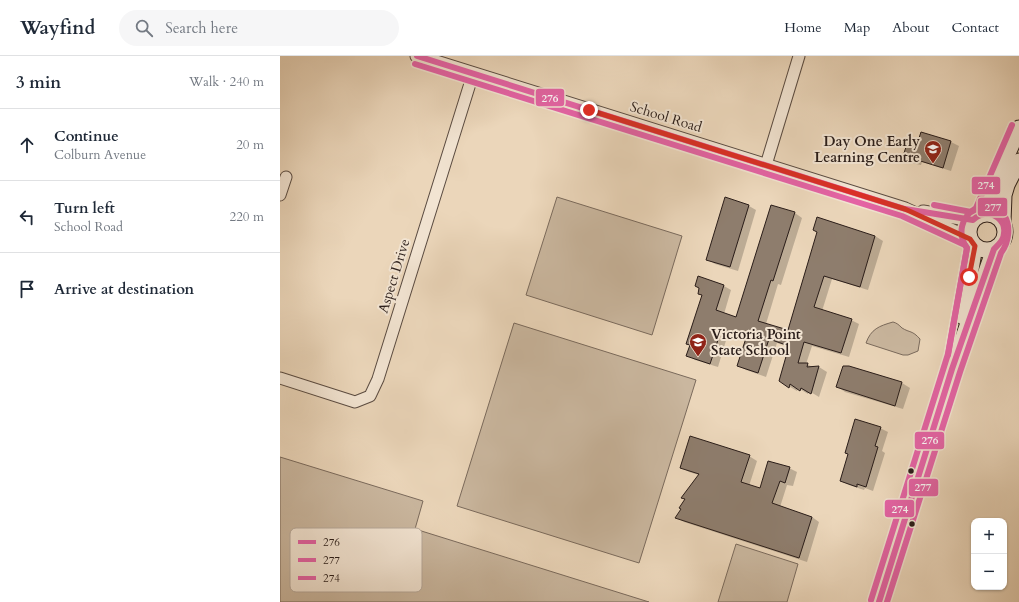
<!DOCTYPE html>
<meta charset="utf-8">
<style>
body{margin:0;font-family:Cardo,serif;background:#f6f6f7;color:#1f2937}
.controls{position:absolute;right:12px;bottom:12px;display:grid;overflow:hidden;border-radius:8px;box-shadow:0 1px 3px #0004}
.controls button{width:36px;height:36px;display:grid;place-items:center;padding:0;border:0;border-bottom:1px solid #e0e1e3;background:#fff;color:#1f2937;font:20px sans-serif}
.stop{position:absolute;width:12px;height:12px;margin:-9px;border:3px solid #d93025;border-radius:50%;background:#fff}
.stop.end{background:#d93025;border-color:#fff;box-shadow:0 1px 4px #0008}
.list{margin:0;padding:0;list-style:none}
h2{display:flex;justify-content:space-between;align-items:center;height:52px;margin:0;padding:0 16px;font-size:17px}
h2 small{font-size:13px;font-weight:400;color:#747a83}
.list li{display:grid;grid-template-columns:26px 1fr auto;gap:12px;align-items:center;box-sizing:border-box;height:72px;padding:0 16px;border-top:1px solid #e0e1e3}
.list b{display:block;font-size:15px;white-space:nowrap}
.list p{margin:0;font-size:13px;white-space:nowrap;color:#747a83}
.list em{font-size:13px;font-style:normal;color:#747a83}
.icon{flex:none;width:22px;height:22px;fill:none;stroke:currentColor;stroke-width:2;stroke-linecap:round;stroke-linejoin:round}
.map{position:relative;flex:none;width:739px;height:546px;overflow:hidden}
header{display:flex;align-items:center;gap:24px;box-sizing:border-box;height:56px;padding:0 20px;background:#fff;border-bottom:1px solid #e0e1e3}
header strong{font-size:19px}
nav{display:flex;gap:22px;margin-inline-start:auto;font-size:14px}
.search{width:280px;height:36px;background:#f6f6f7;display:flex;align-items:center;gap:10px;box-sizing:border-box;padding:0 14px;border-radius:22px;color:#747a83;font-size:15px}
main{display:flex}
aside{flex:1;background:#fff}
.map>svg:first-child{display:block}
.green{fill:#cab79f;stroke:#7a6a5c}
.shadow{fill:#0003}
.building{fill:#8e7d6d;stroke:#2a1d19}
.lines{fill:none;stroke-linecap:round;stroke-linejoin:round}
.minor-casing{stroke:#5a4b41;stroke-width:13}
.tertiary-casing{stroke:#5a4b41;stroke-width:15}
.secondary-casing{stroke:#2a1d19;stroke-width:17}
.minor{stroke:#f2e4d2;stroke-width:11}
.tertiary{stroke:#f2e4d2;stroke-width:13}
.secondary{stroke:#f2e4d2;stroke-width:15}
.bus-1-casing{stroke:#f2e4d2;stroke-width:9}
.bus-2-casing{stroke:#f2e4d2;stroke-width:9}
.bus-3-casing{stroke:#f2e4d2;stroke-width:9}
.bus-1{stroke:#e463a4;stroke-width:6}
.bus-2{stroke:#e463a4;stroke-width:6}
.bus-3{stroke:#e463a4;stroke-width:6}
.route{stroke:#d93025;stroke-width:5}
.bus-dot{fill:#2a1d19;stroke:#f2e4d2;stroke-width:1.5}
.labels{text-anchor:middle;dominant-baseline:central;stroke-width:4;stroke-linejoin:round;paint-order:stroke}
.street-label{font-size:14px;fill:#2a1d19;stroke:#f2e4d2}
.poi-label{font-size:14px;font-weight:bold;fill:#2a1d19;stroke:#f2e4d2;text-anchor:end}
.key{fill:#f2e4d2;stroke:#b6a89a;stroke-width:1}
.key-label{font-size:11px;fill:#2a1d19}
.line-badge{stroke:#f2e4d2;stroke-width:1.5}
.badge-label{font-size:11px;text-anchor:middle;font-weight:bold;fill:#fff}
</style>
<header>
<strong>Wayfind</strong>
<div class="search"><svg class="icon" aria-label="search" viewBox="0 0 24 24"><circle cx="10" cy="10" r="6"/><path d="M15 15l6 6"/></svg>Search here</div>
<nav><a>Home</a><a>Map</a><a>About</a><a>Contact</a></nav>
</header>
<main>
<aside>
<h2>3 min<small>Walk · 240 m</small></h2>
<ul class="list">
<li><svg class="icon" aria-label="ahead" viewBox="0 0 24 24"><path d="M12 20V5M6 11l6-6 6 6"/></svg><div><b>Continue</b><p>Colburn Avenue</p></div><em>20 m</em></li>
<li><svg class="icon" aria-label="left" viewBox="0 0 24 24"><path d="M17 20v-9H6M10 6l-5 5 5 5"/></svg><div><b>Turn left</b><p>School Road</p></div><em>220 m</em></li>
<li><svg class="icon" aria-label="arrive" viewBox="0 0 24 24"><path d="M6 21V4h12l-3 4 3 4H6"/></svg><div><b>Arrive at destination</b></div></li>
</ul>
</aside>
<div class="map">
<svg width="739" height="546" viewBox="0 0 739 546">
<rect width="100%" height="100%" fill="#ebd6ba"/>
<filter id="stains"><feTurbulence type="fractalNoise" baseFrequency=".005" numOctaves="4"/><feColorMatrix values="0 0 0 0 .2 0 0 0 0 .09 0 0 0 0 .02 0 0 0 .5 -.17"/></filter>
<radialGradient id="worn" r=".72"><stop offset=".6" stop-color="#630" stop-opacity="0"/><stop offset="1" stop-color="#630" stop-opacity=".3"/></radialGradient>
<g class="green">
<polygon points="277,141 402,180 372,279 246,239"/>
<path d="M613,266C617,267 619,269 622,272C630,277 632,274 640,283L638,295L628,299H623L586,287C591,273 599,270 613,266Z"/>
<polygon points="234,267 416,324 359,507 177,450"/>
<polygon points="0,401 143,445 135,473 369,546 0,546"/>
<polygon points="456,488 518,508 507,546 438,546"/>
</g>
<g class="shadow">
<polygon points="642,77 671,86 679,90 671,115 642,106 641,109 631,107 624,102 639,86"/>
<polygon points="469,150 476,154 458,215 435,208 427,203"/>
<polygon points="491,150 515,157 522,162 501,229 498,228 486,268 509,275 538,176 595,180 603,185 588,234 552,223 542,255 571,264 579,268 569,301 532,290 526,308 533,311 539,311 547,316 539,341 529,335 528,338 518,332 517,335 500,325 510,291 497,287 486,321 466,314 459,310 467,284 448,278 438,311 415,304 407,299 411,290 407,288 423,239 419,222 444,230 451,234 444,258 457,262"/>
<polygon points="569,311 622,327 630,332 623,353 565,336 558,331"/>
<polygon points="600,372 608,376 602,395 605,397 593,435 585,432 584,434 569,429 561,425"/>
<polygon points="469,400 477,405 469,430 481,433 509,412 517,416 513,430 507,429 500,451 532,461 539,466 527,506 404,466 397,462 419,419 409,416 401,411"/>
</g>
<g class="building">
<polygon points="641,76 671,85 663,112 634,103 633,106 622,103 629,82 638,85"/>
<polygon points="445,141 469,149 450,211 426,204"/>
<polygon points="491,149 515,156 493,225 491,224 478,265 508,274 537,176 533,174 537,161 595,180 580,231 544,220 534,251 572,263 561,297 524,286 518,307 528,307 527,311 539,310 531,338 521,332 520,335 510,328 509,332 499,325 509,290 489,283 478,317 457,310 466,282 441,275 430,308 406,300 410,289 406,288 422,239 418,238 419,232 415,230 418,220 444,229 436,254 456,261"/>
<polygon points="563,310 569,310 622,326 615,350 556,331"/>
<polygon points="575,363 601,371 595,390 598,391 586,431 577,428 577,431 560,425 568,398 565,397"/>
<polygon points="410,380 470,399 461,426 480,432 488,405 510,411 505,427 500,425 492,447 532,461 519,502 395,462 401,453 399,452 405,443 401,442 419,418 400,412"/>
</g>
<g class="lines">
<defs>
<g id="minor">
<polyline points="486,109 519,0"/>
<polyline points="0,139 6,121"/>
<polyline points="0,322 75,346 90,340 98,323 193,18"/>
</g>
<g id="tertiary">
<polyline points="137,0 625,153 690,183"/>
<polyline points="643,156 693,164"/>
</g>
<g id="secondary">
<circle cx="707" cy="176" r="18"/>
<polyline points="702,158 739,72"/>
<polyline points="723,166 724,139 727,129 739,105"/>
<polyline points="683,261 695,190"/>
<polyline points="599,546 672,313 714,193"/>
</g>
</defs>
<use href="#minor" class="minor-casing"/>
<use href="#tertiary" class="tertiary-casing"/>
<use href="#secondary" class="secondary-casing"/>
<use href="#minor" class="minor"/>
<use href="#tertiary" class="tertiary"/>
<use href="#secondary" class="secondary"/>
<defs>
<path id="bus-1" d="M137,0L625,153L693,164C695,162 698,160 701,159C713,154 726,165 724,177C724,184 719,188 714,193L672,313L599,546"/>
<g id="bus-2">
<polyline points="135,8 622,160 685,189 687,192 668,299"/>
<path d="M607,546L680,316L721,197C739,172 722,136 691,156L654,149"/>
</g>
<path id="bus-3" d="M591,544L668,298L687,192C677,178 681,161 696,152L732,69"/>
</defs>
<use href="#bus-1" class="bus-1-casing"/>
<use href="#bus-2" class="bus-2-casing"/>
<use href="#bus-3" class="bus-3-casing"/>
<use href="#bus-1" class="bus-1"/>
<use href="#bus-2" class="bus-2"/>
<use href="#bus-3" class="bus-3"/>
</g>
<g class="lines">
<polyline class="route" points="309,54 625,153 690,183 695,190 689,221"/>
</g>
<defs>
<symbol id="school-pin" viewBox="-11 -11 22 30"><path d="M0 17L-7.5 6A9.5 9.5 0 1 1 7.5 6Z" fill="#8f2418" stroke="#f2e4d2"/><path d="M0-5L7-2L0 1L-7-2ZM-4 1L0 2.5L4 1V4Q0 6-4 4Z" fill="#fff"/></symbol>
</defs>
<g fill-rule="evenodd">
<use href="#school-pin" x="643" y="83" width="20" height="27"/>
<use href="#school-pin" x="408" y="276" width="20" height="27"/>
</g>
<g class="bus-dot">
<circle cx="631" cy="415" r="3.5"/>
<circle cx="632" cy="468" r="3.5"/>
</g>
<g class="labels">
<g class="street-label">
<text transform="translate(386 61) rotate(17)">School Road</text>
<text transform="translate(114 220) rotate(-73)">Aspect Drive</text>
</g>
<g class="poi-label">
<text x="640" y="85">Day One Early<tspan x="640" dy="16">Learning Centre</tspan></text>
<text x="431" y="278" text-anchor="start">Victoria Point<tspan x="431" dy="16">State School</tspan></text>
</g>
</g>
<rect x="10" y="472" width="132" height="64" rx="6" class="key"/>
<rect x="18" y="484" width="18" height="4" fill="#e463a4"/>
<rect x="18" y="502" width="18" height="4" fill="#e463a4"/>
<rect x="18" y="520" width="18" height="4" fill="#e463a4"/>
<g class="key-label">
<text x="43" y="490">276</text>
<text x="43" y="508">277</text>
<text x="43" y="526">274</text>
</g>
<g class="line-badge">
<rect x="255" y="32" width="30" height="19" rx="4" fill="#e463a4"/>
<rect x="691" y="120" width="30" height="19" rx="4" fill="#e463a4"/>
<rect x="697" y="141" width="31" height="20" rx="4" fill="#e463a4"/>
<rect x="634" y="375" width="31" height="19" rx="4" fill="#e463a4"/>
<rect x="628" y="422" width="31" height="19" rx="4" fill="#e463a4"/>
<rect x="604" y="443" width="31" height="19" rx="4" fill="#e463a4"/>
</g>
<g class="badge-label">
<text x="270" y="46">276</text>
<text x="706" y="133">274</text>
<text x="713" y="155">277</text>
<text x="650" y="388">276</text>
<text x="643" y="435">277</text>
<text x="620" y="457">274</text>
</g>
<rect width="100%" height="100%" filter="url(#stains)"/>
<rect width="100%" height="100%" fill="url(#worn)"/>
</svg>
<div class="controls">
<button>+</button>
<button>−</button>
</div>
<div class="stop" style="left:689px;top:221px"></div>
<div class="stop end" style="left:309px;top:54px"></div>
</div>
</main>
